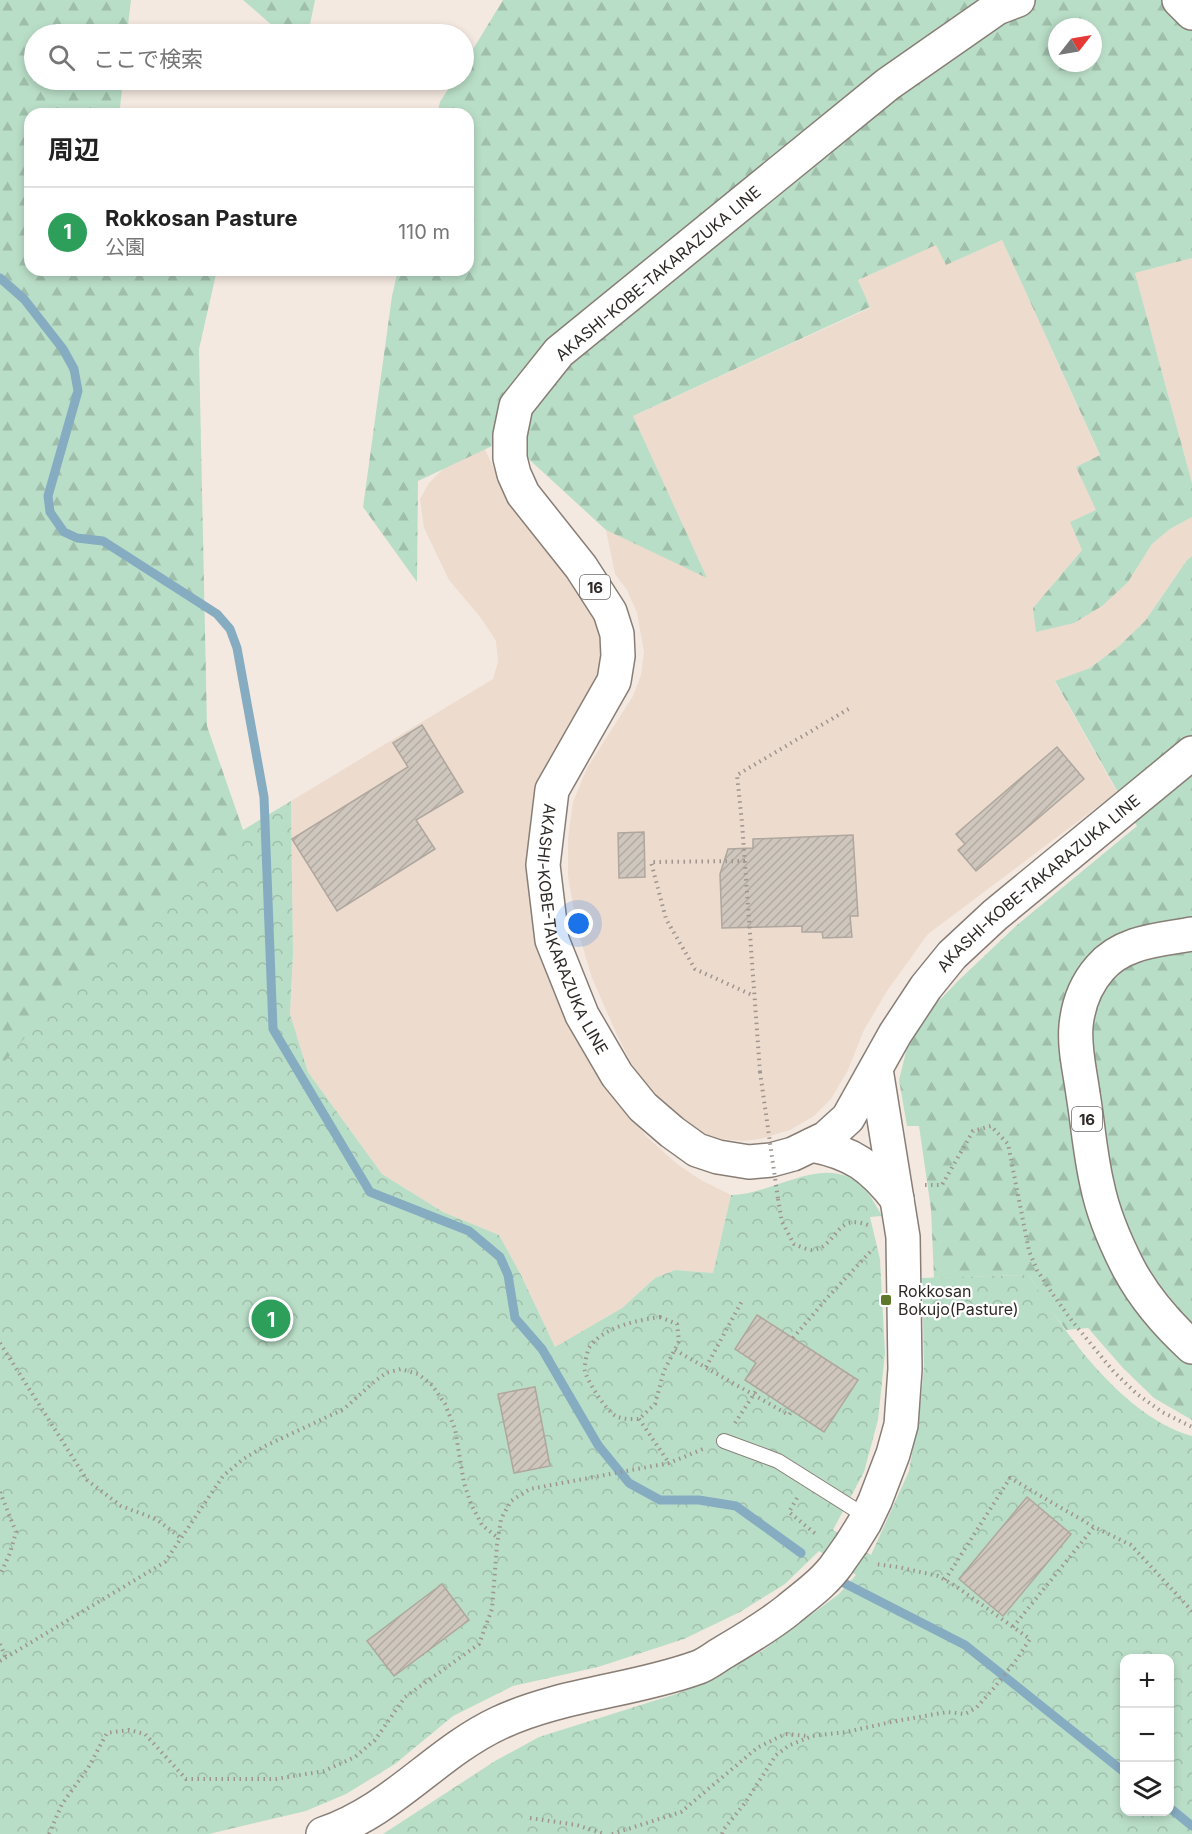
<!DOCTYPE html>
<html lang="ja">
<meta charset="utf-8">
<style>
body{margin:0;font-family:Inter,"Noto Sans JP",sans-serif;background:#f2f2f2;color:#222}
.controls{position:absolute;right:18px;bottom:18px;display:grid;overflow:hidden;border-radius:12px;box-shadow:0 3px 9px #0003}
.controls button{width:54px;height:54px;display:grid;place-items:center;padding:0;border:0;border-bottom:2px solid #e0e0e0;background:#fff;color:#222;font:30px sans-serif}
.compass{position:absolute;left:1048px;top:18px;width:54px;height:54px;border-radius:50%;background:#fff;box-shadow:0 3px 9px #0003;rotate:59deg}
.you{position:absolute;left:579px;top:924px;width:21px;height:21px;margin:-15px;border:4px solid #fff;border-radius:50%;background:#1a73e8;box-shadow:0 0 0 9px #1a73e833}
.badge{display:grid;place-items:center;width:39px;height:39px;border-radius:50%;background:#5f792c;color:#fff;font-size:20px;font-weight:700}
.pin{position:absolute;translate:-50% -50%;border:3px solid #fff;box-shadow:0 2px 6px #0006}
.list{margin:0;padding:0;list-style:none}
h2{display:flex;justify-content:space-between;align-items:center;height:78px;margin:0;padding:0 24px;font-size:26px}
h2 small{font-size:20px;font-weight:400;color:#767676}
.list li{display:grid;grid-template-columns:39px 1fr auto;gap:18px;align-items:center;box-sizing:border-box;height:90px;padding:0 24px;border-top:2px solid #e0e0e0}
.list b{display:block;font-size:22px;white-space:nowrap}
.list p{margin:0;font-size:20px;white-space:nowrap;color:#767676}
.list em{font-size:20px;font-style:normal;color:#767676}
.icon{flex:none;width:33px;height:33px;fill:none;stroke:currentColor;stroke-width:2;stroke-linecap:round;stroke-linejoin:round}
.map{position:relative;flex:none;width:1192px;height:1834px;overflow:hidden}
.search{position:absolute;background:#fff;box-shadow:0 3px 9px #0003;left:24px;top:24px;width:450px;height:66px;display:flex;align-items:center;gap:15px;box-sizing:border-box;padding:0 21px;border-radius:33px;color:#767676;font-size:22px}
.panel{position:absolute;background:#fff;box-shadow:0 3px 9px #0003;left:24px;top:108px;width:450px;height:168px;border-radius:18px}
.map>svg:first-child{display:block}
.built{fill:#eddbce}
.forest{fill:url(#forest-firs);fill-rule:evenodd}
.park{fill:url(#park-crowns);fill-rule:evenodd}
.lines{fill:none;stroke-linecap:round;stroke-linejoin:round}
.stream{stroke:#86acc1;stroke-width:9}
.building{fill:url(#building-hatch);stroke:#afa79e;stroke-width:1.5}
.service-casing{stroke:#887e76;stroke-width:16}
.tertiary-casing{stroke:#887e76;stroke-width:36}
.primary-casing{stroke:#887e76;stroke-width:36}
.path{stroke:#9e958f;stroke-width:4;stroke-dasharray:1.5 4.5;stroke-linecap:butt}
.service{stroke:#fff;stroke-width:14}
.tertiary{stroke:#fff;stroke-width:33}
.primary{stroke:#fff;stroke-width:33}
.tertiary-bridge-casing{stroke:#887e76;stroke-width:36;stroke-linecap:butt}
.path-bridge{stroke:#9e958f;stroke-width:4;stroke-dasharray:1.5 4.5;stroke-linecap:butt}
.tertiary-bridge{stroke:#fff;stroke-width:33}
.poi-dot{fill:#5f792c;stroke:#fff;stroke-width:2}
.labels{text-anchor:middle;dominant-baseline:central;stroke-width:4.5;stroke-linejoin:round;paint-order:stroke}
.shield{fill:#fff;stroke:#6d6a68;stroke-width:1.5}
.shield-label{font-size:15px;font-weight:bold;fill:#2f2a27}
.street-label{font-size:16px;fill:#2f2a27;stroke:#fff}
.poi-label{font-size:16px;fill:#2f2a27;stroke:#fff;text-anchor:start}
</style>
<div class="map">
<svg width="1192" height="1834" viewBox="0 0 1192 1834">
<defs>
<pattern id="forest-firs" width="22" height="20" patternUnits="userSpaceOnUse" patternTransform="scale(1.5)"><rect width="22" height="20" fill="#b9dec7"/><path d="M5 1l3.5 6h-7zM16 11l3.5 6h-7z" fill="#9fbfab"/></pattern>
<pattern id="park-crowns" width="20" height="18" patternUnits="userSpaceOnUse" patternTransform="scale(1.5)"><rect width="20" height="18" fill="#b9dec7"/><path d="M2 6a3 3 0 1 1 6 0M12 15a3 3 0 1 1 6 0" fill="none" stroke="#9fbfab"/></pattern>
<pattern id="building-hatch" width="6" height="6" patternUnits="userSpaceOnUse" patternTransform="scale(1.5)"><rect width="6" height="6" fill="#cfc7bd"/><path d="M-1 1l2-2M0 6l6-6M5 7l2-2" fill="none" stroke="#b2aba2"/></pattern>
</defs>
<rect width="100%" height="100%" fill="#f4e9e0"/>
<g class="built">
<polygon points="1002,240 1100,456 1096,510 1082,550 1033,608 1128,582 1152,544 1170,529 1192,517 1192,556 1187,560 1145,621 1119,646 1090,668 1055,682 1117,792 928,934 887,991 864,1030 848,1070 831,1099 814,1116 790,1130 760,1139 744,1141 720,1139 690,1128 665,1106 637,1074 616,1033 592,978 577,928 568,876 568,838 573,802 587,768 633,696 641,675 644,652 637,613 627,590 615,574 606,530 706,577 633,416 870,308 858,280 936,244 946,265"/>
<polygon points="1192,258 1192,483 1135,273"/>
<polygon points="483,445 506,495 524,523 574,582 592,612 598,625 602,654 600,678 538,786 530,820 529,864 621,1106 647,1137 677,1164 701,1180 731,1195 713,1273 675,1270 655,1278 622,1308 555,1347 521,1275 499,1235 443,1212 382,1174 308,1072 290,1014 293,954 291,801 493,679 498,662 496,641 481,618 449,580 424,528 420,499 429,483 449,463"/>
</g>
<g class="forest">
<polygon points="0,0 131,0 127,34 34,34 34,80 123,80 120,108 126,114 30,114 30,270 217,270 199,349 207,726 243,830 219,1002 0,1768"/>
<polygon points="243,0 315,0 308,34 282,34"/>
<path d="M503,0H1192V258L1135,273L1192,483V517L1170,529L1152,544L1128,582L1102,606L1074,623L1036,632L1033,608L1082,550L1070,522L1096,510L1076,467L1100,455L1002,240L946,265L936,245L858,280L870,307L633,416L707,578L606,530L507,439L418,481L417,582L363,507L392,296L398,270H468V114H437L440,102L454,80H464V64ZM1057,27H1093V63H1057Z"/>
<polygon points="1192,556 1192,1420 1154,1398 1123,1368 1088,1328 1066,1330 1045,1302 1029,1275 934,1278 931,1209 919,1126 907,1126 899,1080 908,1044 933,1007 959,980 1017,925 1137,826 1055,681 1090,668 1119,646 1145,621 1187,560"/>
</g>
<path class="park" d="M291,801L293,954L290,1014L308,1072L382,1174L443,1212L499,1235L521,1275L555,1347L622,1308L655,1278L675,1270L713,1273L731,1195C776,1195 830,1147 867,1192C873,1199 877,1208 882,1216L870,1217L880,1259L885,1353L878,1420L864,1472L833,1530L871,1555L909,1471L921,1400L924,1365L922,1278L1029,1275C1064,1333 1124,1417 1192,1436V1834H383L495,1761L539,1737L679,1693L712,1678L762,1651L839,1594L856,1575L819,1551L785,1584L740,1612L684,1639L598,1667L513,1686L453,1716L395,1764L346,1794L306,1811L209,1834H0V1067L54,1003L243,830ZM1124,1658H1170V1812H1124Z"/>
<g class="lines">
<g class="stream">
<polyline points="0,278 24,299 63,349 74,369 78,391 48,496 50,512 64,532 77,538 103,541 217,614 230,629 237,648 264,797 273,1029 370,1192 469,1231 500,1257 508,1275 515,1318 542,1349 598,1445 629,1483 660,1500 699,1500 736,1506 801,1553"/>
<polyline points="844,1583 965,1645 1124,1772"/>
<polyline points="1170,1808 1192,1826"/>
</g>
</g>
<g class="building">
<polygon points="422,725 463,792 416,820 435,849 337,911 292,839 408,767 393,743"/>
<polygon points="1057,747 1084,779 976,871 958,850 965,844 956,834"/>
<polygon points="644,832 645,877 619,878 618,833"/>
<polygon points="853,835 858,916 850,916 852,937 823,938 822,932 802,932 802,926 722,928 720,874 728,849 753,848 753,839"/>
<polygon points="757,1315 858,1380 824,1432 745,1380 756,1363 735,1349"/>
<polygon points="535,1387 550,1466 514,1473 498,1394"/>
<polygon points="1027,1497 1071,1534 1003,1616 959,1579"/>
<polygon points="442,1584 469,1620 394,1676 367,1641"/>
</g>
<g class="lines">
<defs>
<polyline id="service" points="724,1441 778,1461 867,1517"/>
<g id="tertiary">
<path d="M812,1145C853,1153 872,1167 897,1199"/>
<polyline points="852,1543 865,1522 875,1501 893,1454 901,1425 905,1369 903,1237 876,1069"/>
<path d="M323,1834C394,1810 435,1753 499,1723C561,1694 632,1691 696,1668C706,1665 715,1657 724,1652C746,1639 768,1626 788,1610C806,1595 825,1582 838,1563"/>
</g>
<g id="primary">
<path id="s1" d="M1018,0L997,8L888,84L559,352L516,406L510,435V458L514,474L523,494L581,567L610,612L617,634L618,656L614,681L552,790L543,865L552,940L582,1015L617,1075L643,1107L672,1132L697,1150L718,1157L749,1162L771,1160L793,1154L826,1138L848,1118L895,1034L926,987L952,955L995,915L1192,753"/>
<polyline points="1179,0 1192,13"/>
<path d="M1192,934C1160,940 1123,941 1100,968C1086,984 1078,1005 1076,1026C1074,1049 1080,1071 1083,1094C1088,1124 1090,1154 1097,1184C1103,1214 1115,1242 1129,1269C1144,1297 1168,1325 1192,1347"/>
</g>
</defs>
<use href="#service" class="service-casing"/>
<use href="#tertiary" class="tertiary-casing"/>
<use href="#primary" class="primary-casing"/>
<g class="path">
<polyline points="745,861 651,862 666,919 695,969 754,996"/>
<polyline points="760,1072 742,823 737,775 852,707"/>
<polyline points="925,1185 942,1185 973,1131 991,1126 1008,1144 1029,1251 1037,1270 1054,1296 1072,1321 1114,1372 1137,1394 1162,1412 1192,1427"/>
<path d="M778,1199L782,1222L794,1244C799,1246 807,1250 812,1250C837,1248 835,1212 868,1225"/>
<path d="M660,1317L677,1324L679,1341L664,1371L655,1404L639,1419C632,1419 624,1420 616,1416C607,1412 587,1381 585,1371C584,1366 587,1352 589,1348C602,1327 638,1320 660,1317Z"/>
<polyline points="793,1338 828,1297 870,1252"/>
<polyline points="0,1343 87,1480 121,1506 156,1519 181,1538"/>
<polyline points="675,1350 789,1415 792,1411"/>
<polyline points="706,1367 742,1301"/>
<polyline points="639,1419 669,1463"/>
<polyline points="735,1423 758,1388"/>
<polyline points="0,1492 16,1532 10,1553 0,1575"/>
<polyline points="797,1498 789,1512 818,1536"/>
<polyline points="945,1580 1010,1478 1094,1527 1131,1545 1192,1611"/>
<polyline points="1013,1627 1094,1527"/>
<polyline points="0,1644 6,1658"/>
<polyline points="0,1661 165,1562 223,1476 242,1460 263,1447 344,1409 375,1381 386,1373 401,1369 418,1374 432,1385 445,1404 455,1429 464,1483 471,1504 482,1525 498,1538"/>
<polyline points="530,1818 577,1825 604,1834"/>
<polyline points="49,1834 62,1804 88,1768 107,1733 129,1730 145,1734 186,1779 276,1779 324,1771 355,1757 375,1740 405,1697 479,1644 492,1609 497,1545 501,1519 511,1501 530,1489 669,1463 703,1449"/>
<polyline points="612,1834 681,1812 757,1748 785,1734 808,1736"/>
<polyline points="722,1834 724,1829 745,1803 776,1755 790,1745 812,1736 846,1732 896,1721 947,1712 965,1714 976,1708 994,1688 1017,1659 1030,1639 954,1585 938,1576 898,1567 875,1564"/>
</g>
<use href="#service" class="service"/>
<use href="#tertiary" class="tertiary"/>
<use href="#primary" class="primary"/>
<defs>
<polyline id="tertiary-bridge" points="838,1563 852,1543"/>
</defs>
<use href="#tertiary-bridge" class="tertiary-bridge-casing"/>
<polyline class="path-bridge" points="760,1072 778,1199"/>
<use href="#tertiary-bridge" class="tertiary-bridge"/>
</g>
<rect class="poi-dot" x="880" y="1294" width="12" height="12" rx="3"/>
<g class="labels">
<g class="shield">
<rect x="580" y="575" width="30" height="24" rx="4.5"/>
<rect x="1072" y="1107" width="30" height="24" rx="4.5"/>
</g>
<g class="shield-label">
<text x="595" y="587">16</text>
<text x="1087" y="1119">16</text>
</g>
<g class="street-label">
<text transform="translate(658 273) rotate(-40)">AKASHI-KOBE-TAKARAZUKA LINE</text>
<text stroke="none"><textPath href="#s1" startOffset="1965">AKASHI-KOBE-TAKARAZUKA LINE</textPath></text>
<text stroke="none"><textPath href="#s1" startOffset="1227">AKASHI-KOBE-TAKARAZUKA LINE</textPath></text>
</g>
<g class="poi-label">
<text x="898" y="1291">Rokkosan<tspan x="898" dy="18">Bokujo(Pasture)</tspan></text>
</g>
</g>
</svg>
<div class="controls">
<button>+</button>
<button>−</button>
<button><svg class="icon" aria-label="layers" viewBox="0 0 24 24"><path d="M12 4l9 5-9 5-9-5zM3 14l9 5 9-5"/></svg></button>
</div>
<svg class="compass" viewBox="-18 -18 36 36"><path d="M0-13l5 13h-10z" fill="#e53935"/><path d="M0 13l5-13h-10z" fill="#767676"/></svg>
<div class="you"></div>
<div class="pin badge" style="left:271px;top:1319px;background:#2e9e5b">1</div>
<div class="search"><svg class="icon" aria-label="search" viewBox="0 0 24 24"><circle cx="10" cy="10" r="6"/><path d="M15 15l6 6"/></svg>ここで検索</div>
<section class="panel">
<h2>周辺<small></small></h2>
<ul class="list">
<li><span class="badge" style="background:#2e9e5b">1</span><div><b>Rokkosan Pasture</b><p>公園</p></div><em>110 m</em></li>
</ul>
</section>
</div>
